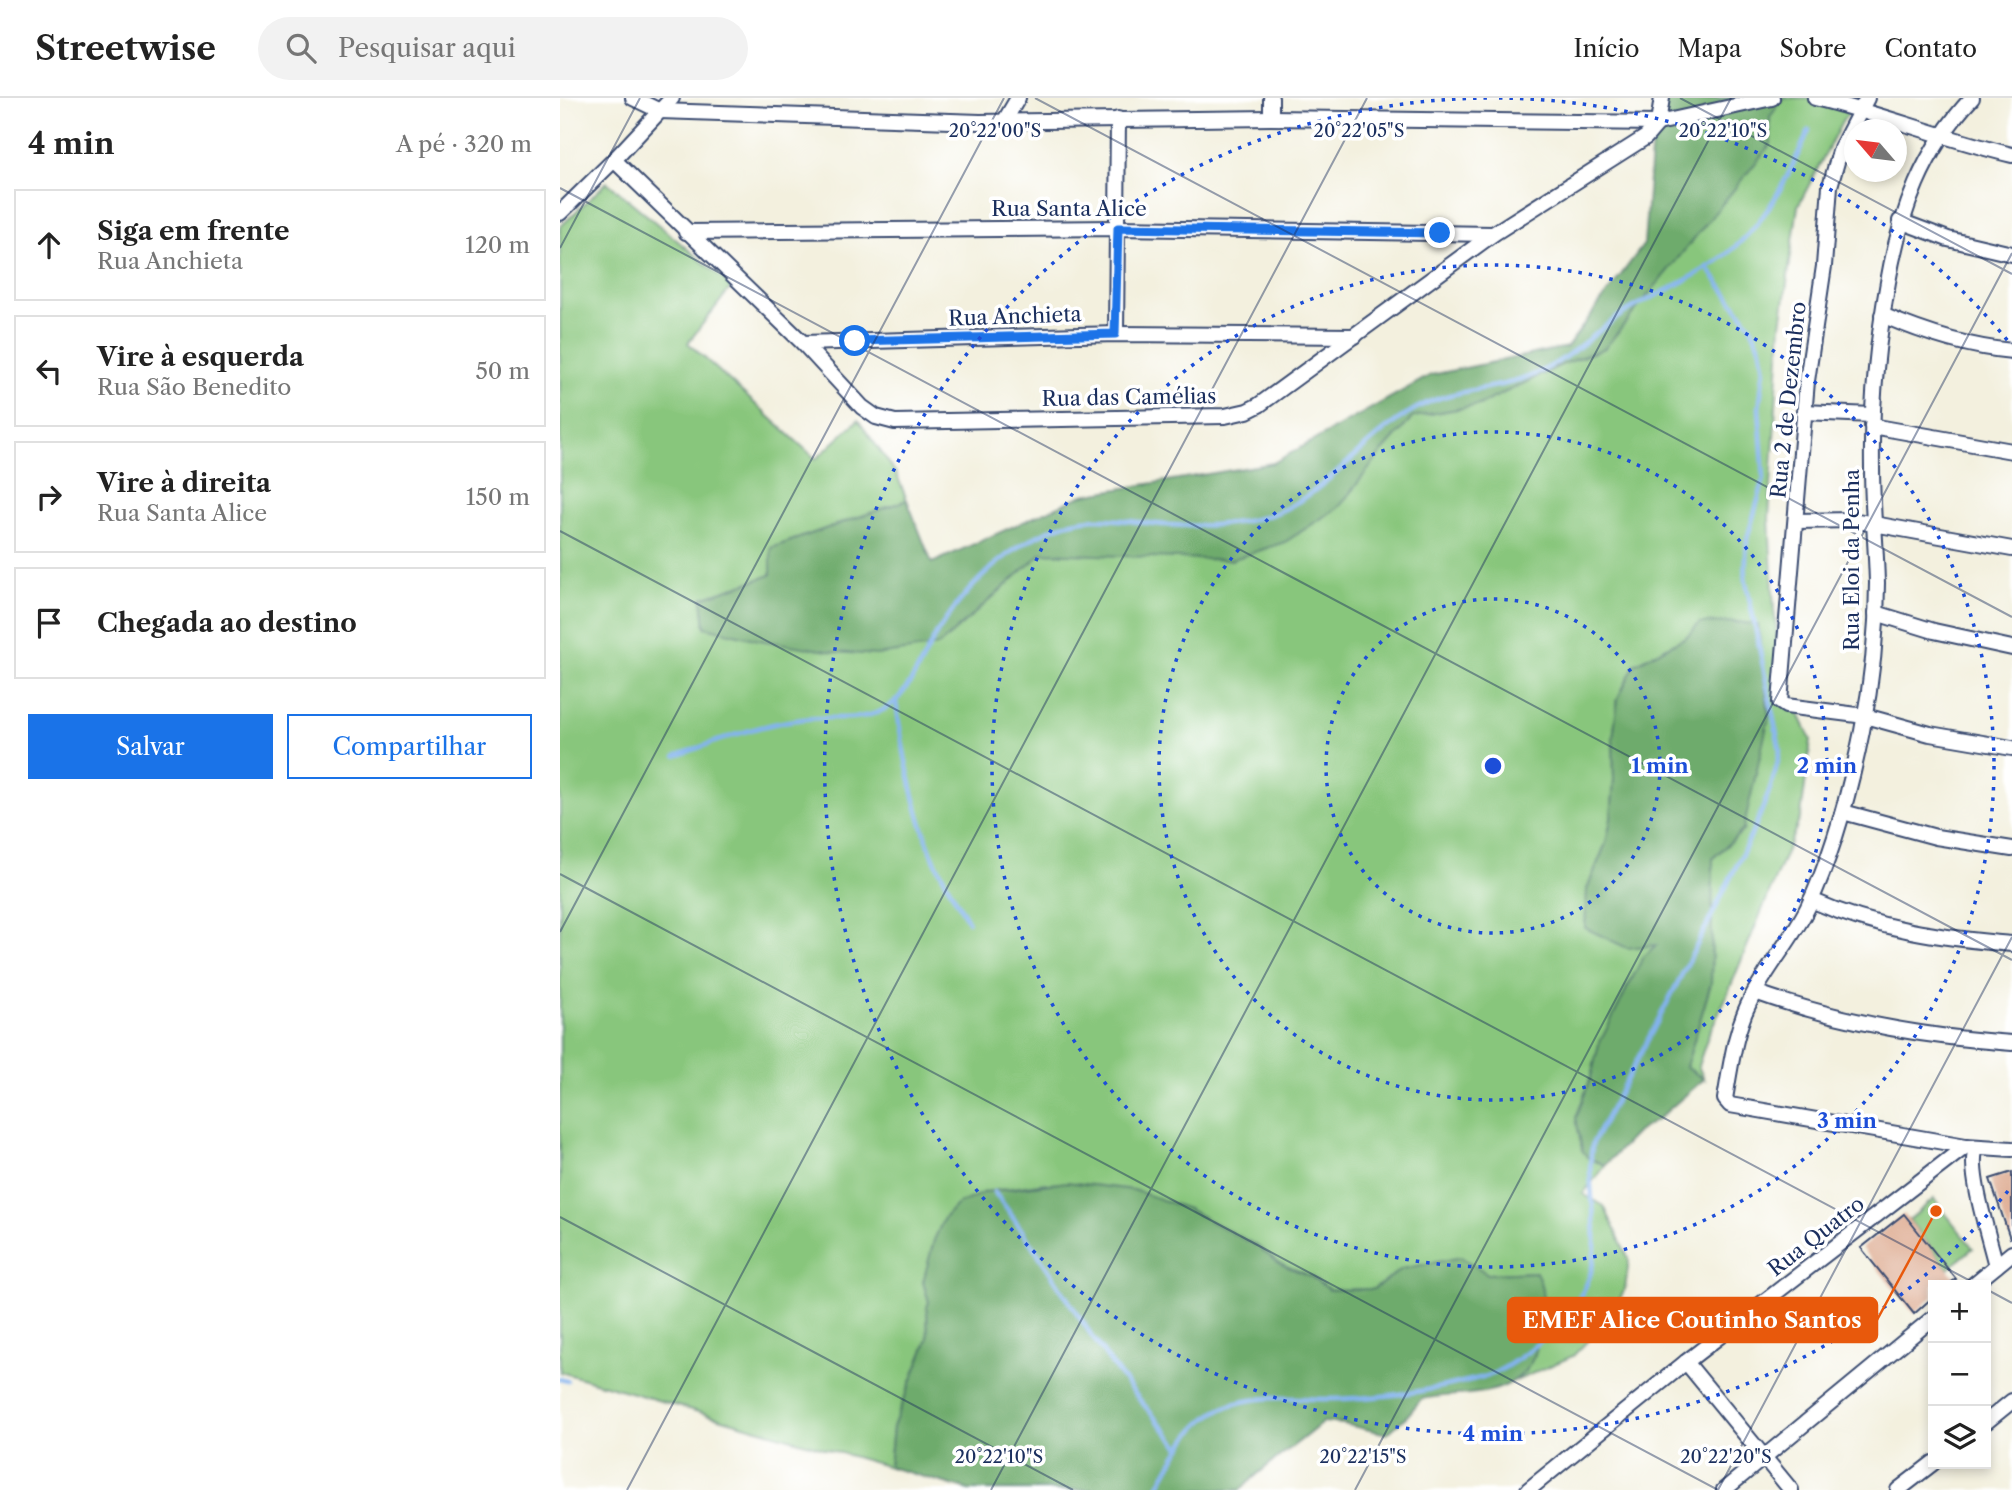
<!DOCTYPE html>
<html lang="pt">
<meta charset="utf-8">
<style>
body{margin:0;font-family:"Libre Caslon Text",serif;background:#f2f2f2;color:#222}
.controls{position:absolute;right:21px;bottom:21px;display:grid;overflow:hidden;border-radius:0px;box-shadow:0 4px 10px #0003}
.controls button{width:63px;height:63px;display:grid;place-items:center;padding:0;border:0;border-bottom:2px solid #e0e0e0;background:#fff;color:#222;font:35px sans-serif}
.compass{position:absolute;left:1284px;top:21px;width:63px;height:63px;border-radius:50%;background:#fff;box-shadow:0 4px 10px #0003;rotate:298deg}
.stop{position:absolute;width:21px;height:21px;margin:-16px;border:5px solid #1a73e8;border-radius:50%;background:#fff}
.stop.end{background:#1a73e8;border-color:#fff;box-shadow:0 2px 7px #0008}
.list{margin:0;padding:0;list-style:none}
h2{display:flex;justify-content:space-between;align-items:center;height:91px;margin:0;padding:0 28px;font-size:30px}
h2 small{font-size:23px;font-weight:400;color:#767676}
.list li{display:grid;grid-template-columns:46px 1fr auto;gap:21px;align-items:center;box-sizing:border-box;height:112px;margin:0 14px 14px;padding:0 14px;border:2px solid #e0e0e0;border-radius:0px}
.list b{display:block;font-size:26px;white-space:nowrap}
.list p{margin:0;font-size:23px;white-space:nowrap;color:#767676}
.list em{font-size:23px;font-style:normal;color:#767676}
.actions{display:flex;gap:14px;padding:21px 28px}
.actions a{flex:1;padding:16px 0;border:2px solid #1a73e8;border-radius:0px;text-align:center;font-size:24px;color:#1a73e8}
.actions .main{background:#1a73e8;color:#fff}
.icon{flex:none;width:38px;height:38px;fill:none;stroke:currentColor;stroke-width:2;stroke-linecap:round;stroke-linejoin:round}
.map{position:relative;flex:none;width:1452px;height:1392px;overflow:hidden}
header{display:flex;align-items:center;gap:42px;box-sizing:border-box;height:98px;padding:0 35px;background:#fff;border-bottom:2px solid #e0e0e0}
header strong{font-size:33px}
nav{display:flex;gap:38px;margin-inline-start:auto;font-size:24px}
.search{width:490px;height:63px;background:#f2f2f2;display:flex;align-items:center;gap:18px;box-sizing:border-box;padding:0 24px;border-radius:38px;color:#767676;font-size:26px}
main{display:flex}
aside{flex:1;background:#fff}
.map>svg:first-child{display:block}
.green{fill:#88c67c;stroke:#527a6d;stroke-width:2}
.forest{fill:#6eab6c;stroke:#446d65;stroke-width:2}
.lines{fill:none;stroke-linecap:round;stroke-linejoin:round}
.stream{stroke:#83b3ee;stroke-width:4.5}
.building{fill:#deac92}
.minor-casing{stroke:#3b4c71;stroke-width:18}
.minor{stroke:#fff;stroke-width:14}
.route{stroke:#1a73e8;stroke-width:9}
.ticks{fill:none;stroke:#1b2f5e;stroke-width:2;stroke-opacity:0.45}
.ring{fill:none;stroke:#1d4ed8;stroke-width:3.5;stroke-dasharray:3.5 7}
.labels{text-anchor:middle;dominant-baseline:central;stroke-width:7;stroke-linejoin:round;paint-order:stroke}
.street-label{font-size:21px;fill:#1b2f5e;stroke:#fff}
.ticks-label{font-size:18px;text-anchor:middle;fill:#1b2f5e;stroke:#fff;stroke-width:7;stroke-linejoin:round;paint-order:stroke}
.centre{fill:#1d4ed8;stroke:#fff;stroke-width:3.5}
.ring-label{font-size:21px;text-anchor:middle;font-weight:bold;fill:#1d4ed8;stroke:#fff;stroke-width:7;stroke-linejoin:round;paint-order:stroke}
.leader{fill:none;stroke:#e8590c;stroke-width:2.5}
.callout-dot{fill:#e8590c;stroke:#fff;stroke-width:2.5}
.callout{fill:#e8590c;stroke:#e8590c;stroke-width:2.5}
.callout-label{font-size:23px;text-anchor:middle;font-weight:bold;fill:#fff}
</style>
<header>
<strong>Streetwise</strong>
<div class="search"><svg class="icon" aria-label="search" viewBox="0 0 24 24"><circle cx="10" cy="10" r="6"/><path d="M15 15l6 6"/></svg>Pesquisar aqui</div>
<nav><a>Início</a><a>Mapa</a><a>Sobre</a><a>Contato</a></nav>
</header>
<main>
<aside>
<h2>4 min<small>A pé · 320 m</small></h2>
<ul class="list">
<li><svg class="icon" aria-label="ahead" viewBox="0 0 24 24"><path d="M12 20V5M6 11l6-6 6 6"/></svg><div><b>Siga em frente</b><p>Rua Anchieta</p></div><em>120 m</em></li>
<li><svg class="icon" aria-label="left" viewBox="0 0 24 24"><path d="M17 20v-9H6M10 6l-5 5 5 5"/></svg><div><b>Vire à esquerda</b><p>Rua São Benedito</p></div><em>50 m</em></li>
<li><svg class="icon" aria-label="right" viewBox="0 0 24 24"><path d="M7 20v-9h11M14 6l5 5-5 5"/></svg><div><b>Vire à direita</b><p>Rua Santa Alice</p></div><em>150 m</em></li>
<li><svg class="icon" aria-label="arrive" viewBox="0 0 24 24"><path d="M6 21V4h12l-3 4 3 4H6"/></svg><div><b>Chegada ao destino</b></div></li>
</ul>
<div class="actions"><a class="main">Salvar</a><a>Compartilhar</a></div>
</aside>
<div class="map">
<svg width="1452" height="1392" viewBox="0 0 1452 1392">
<rect width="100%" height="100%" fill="#fff"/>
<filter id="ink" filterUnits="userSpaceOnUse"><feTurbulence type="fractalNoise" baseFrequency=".0143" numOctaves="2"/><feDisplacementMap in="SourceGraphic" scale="14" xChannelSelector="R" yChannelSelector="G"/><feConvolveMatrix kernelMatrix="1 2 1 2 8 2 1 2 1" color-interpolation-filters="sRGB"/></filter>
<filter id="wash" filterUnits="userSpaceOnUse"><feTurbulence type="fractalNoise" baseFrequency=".00686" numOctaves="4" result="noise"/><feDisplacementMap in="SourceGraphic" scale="28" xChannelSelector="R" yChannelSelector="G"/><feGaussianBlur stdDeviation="1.57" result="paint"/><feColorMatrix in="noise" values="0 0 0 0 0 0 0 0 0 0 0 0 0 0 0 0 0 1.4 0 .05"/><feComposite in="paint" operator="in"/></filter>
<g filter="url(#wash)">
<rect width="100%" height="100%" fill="#f3f0de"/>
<g class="green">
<polygon points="1223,0 1300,0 1282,24 1238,108 1221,227 1209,420 1214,512 1222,579 1251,642 1241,718 1165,902 1149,935 1138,968 1144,981 1126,969 1151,885 1153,760 1184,732 1140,526 1126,539 1075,566 1058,600 1053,641 1054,681 1051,721 1046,745 1027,791 1097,846 1067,889 1056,916 1039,946 1031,979 1016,1020 1028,1060 1045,1067 1023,1096 1044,1108 1069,1162 1065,1191 1049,1221 1013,1258 958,1282 975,1257 976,1174 928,1176 901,1160 842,1171 814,1191 770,1192 750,1178 721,1166 697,1148 628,1111 485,1085 425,1094 363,1184 369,1204 367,1209 368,1241 333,1329 329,1369 0,1274 0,129 47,84 172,188 128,245 256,361 298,322 336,375 347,402 211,450 212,477 142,500 145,529 378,548 482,455 620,459 821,355 853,319 919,307 1001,267 1045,250"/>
<polygon points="1374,1101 1413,1150 1388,1171 1349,1122"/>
</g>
<g class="forest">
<polygon points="1095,0 1223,0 1210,19 1211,46 1045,250 1001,267 919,307 853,319 821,355 780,408 725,444 671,462 482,455 378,548 317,557 274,554 199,542 145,529 142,500 211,477 211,450 347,402 372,465 523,397 713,365 871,277 1007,249 1084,146"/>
<polygon points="1178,524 1198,527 1209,619 1183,732 1153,760 1151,885 1126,969 1144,981 1098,1021 1077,1034 1045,1067 1028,1060 1022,1052 1016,1020 1031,979 1039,946 1083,859 1096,847 1067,850 1025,830 1027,791 1046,745 1051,721 1054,681 1053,641 1058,600 1075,566 1126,539 1140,525"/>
<path d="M507,1084L574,1092L628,1111L697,1148L721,1166L750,1178L770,1192L814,1191L842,1171L901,1159L928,1176L976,1174C986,1192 983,1212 979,1231C978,1240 978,1250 974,1258C954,1304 902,1293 861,1301L848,1317L827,1336L783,1326L763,1324C736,1348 706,1366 680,1392H409L329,1369L333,1329L368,1241L367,1209L369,1204L363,1184L374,1142L384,1120L396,1107L425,1094Z"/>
</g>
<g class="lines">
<g class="stream">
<path d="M336,604C343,656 353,706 372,756C382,779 396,801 408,823"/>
<path d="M116,658C163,641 210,621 261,620C282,620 310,622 328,609C351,593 363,559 377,535C404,492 441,455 487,433C532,412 563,424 608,427C640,429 674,427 704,419C767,401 807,332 867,305C900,290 939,292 973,277C1007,263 1033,235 1064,215C1095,196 1131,183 1160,161C1204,130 1228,80 1249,32"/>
<path d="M434,1094C474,1145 506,1201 543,1254C567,1288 594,1319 621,1350"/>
<polyline points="0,1281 7,1283"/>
<path d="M596,1392C611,1367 624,1337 648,1319C684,1292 735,1302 776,1301C820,1300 865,1294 907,1283C915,1281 925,1279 933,1276C967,1259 1016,1217 1029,1180C1045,1136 1023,1089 1033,1044C1077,963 1120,882 1161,799C1182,756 1213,698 1220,652L1185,479L1187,441L1204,381L1199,310L1204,271L1201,251L1190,227L1147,169"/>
</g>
</g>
<g id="blocks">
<g class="building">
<polygon points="1452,1074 1452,1139 1450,1140 1430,1081"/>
<polygon points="1344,1116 1396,1181 1387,1187 1373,1187 1373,1199 1354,1216 1301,1150"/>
</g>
</g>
</g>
<g filter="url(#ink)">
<use href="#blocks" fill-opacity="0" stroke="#3b4c71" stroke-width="2"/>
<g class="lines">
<defs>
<g id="minor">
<polyline points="73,0 100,13 420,24 711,20 1098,25 1212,0"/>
<polyline points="711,0 711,20"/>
<path d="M1255,0C1321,16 1385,41 1452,57"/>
<polyline points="1307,0 1281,50 1270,88 1264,168 1247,283 1220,604 1226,608 1305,618 1370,636 1452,650"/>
<path d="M1412,0C1363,52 1340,115 1328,184C1317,245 1311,307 1312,369C1312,408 1316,446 1317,485C1317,534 1312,584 1302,633C1290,693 1274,753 1248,809C1232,841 1208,868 1192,899C1175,931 1171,966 1165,1001L1170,1007L1406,1048L1452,1051"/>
<polyline points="445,22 458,0"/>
<polyline points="54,62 243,245 302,309 316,319 335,324 665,318 687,313 699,307 933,136 1086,39 1098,25 1102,0"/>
<polyline points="0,115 54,62 112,0"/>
<polyline points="1340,123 1388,141 1452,156"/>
<polyline points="126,134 558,130 933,136"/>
<path d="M1322,217C1364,235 1406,249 1452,253"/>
<polyline points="556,236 558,21"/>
<polyline points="243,245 556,236 795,238"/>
<polyline points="1244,314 1312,317"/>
<polyline points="1312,328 1452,353"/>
<polyline points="1236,423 1292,422 1452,451"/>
<polyline points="1316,515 1374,533 1452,550"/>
<polyline points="1283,714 1376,739 1452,751"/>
<path d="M1251,802C1316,831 1381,840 1452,846"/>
<path d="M1195,894C1279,924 1363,939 1452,945"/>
<path d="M1416,1050C1407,1072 1430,1142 1436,1168"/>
<polyline points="1413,1187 1452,1155"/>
<polyline points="1126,1264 1231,1392"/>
<polyline points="1426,1324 1452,1303"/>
<polyline points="968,1392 1126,1264 1406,1048"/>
<polyline points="1164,1392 1373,1220"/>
<polyline points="1338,1392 1373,1365"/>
</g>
</defs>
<use href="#minor" class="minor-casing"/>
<use href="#minor" class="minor"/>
</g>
</g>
<g class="lines" filter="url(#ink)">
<polyline class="route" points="295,243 555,236 558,130 880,135"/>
</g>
<path class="ticks" d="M475,0L1452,519M1120,0L1452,176M0,90L1452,862M0,150L80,0M0,433L1418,1187M0,776L1158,1392M0,834L444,0M0,1119L513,1392M1426,1191L1452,1205M67,1392L807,0M431,1392L1171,0M795,1392L1452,155M1158,1392L1452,839"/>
<g class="ring">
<circle cx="933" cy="668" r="167"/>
<circle cx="933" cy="668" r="334"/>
<circle cx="933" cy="668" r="501"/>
<path d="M1448 1093A668 668 0 1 1 927 0M939 0A668 668 0 0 1 1448 243"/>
</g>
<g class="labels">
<g class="street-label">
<text x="509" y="110">Rua Santa Alice</text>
<text transform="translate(455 218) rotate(-2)">Rua Anchieta</text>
<text transform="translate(569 299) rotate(-1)">Rua das Camélias</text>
<text transform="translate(1228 302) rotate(-84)">Rua 2 de Dezembro</text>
<text transform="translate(1291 462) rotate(-90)">Rua Eloi da Penha</text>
<text transform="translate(1256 1138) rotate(-38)">Rua Quatro</text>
</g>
</g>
<g class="ticks-label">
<text x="435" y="39">20°22'00"S</text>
<text x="799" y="39">20°22'05"S</text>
<text x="1163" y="39">20°22'10"S</text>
<text x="439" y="1365">20°22'10"S</text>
<text x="803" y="1365">20°22'15"S</text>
<text x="1166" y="1365">20°22'20"S</text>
</g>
<circle cx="933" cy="668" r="10" class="centre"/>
<g class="ring-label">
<text x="1100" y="675">1 min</text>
<text x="1267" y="675">2 min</text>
<text x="1287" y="1030">3 min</text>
<text x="933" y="1343">4 min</text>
</g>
<path class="leader" d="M1376 1113L1317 1222"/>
<circle class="callout-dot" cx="1376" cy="1113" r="7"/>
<rect class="callout" x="948" y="1200" width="369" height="44" rx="7"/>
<g class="callout-label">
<text x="1132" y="1230">EMEF Alice Coutinho Santos</text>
</g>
</svg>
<div class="controls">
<button>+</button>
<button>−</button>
<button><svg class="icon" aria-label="layers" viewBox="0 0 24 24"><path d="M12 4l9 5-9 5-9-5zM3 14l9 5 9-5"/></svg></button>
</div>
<svg class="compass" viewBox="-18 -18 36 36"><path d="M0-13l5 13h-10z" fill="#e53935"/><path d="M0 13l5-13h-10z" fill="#767676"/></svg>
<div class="stop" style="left:295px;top:243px"></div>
<div class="stop end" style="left:880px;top:135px"></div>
</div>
</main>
